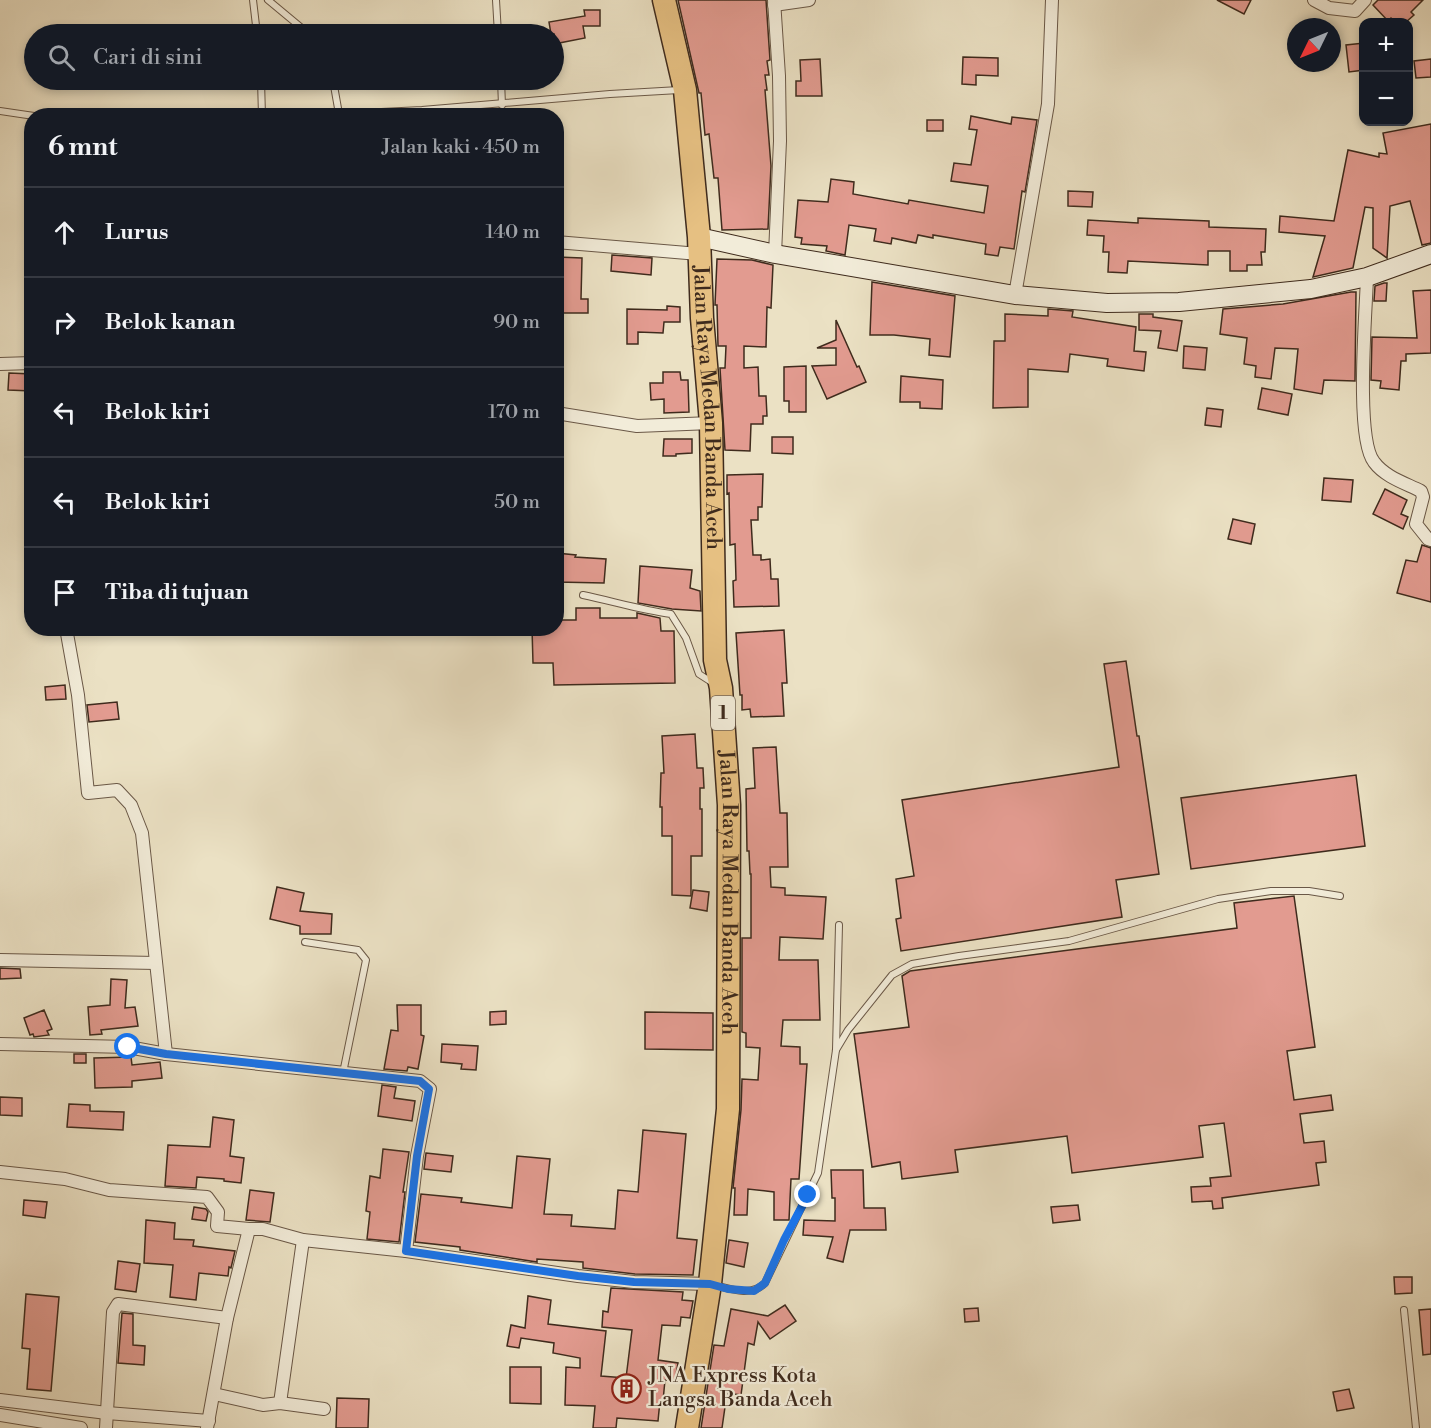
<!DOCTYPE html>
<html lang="id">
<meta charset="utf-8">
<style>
body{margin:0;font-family:"Libre Bodoni",serif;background:#20242c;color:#f1f3f6}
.controls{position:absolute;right:18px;top:18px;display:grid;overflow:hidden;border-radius:12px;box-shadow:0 3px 9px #0003}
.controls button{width:54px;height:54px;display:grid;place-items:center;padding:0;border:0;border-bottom:2px solid #363941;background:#171b24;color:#f1f3f6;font:30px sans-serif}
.compass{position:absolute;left:1287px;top:18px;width:54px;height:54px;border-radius:50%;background:#171b24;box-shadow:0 3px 9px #0003;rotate:227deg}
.stop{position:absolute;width:18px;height:18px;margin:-14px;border:4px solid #1a73e8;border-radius:50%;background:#fff}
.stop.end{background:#1a73e8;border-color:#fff;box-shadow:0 2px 6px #0008}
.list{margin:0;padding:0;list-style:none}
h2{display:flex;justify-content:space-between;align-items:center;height:78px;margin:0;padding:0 24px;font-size:26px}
h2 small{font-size:20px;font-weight:400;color:#9ea1a6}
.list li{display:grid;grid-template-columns:39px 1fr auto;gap:18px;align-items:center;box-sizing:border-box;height:90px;padding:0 24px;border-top:2px solid #363941}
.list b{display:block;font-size:22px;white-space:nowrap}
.list em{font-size:20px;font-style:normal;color:#9ea1a6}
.icon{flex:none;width:33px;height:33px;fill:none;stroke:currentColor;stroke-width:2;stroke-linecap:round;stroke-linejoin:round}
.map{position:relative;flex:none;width:1431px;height:1428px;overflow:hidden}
.search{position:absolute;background:#171b24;box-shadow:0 3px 9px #0003;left:24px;top:24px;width:540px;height:66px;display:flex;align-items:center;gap:15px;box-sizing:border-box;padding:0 21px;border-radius:33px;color:#9ea1a6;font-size:22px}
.panel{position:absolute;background:#171b24;box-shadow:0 3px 9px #0003;left:24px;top:108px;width:540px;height:528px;border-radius:24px}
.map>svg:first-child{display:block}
.building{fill:#e29b90;stroke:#3f2b1d;stroke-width:1.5}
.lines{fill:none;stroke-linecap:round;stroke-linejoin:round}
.lane-casing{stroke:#6a5847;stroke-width:8}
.street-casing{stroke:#6a5847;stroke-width:14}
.secondary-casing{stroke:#3f2b1d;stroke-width:20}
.highway-casing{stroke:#3f2b1d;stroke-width:25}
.lane{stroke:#f2ecd9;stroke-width:6}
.street{stroke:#f2ecd9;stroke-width:12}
.secondary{stroke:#f2ecd9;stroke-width:18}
.highway{stroke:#e6c082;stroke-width:22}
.route{stroke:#1a73e8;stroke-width:8}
.labels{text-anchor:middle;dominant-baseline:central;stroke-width:4.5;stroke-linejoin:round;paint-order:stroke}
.shield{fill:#f2ecd9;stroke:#756555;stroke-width:1.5}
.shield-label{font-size:20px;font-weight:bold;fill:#3f2b1d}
.street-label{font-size:21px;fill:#3f2b1d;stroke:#f2ecd9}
.poi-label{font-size:21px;fill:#3f2b1d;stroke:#f2ecd9;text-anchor:start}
</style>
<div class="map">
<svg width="1431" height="1428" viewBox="0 0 1431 1428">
<rect width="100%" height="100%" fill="#ebe1c4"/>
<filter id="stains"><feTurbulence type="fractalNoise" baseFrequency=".00333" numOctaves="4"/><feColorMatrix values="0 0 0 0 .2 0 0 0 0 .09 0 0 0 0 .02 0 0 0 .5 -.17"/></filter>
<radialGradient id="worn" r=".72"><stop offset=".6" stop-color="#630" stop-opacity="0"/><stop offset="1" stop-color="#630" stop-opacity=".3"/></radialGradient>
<g class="building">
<polygon points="678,0 766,0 770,60 767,61 769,75 765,75 767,90 765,90 771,166 768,229 722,230 718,178 714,178 709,134 705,135 701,93 699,93"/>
<polygon points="1217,0 1251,0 1244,14"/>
<polygon points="1378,0 1423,0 1411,12 1414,15 1406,22 1396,22 1391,18 1388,21 1373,5"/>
<polygon points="584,10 600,10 600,26 583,26 585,38 554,44 554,34 551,34 549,22 585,16"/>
<polygon points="1364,43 1364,70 1349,72 1346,45"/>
<polygon points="963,57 998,58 998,76 976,75 976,85 962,84"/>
<polygon points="820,59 822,96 796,96 796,81 801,81 800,60"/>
<polygon points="1431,59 1431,77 1416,78 1414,61"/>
<polygon points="971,116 1011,124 1012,117 1037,120 1025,192 1022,191 1014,249 1000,247 998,256 985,254 986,244 933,235 933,238 918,235 916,243 892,238 891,244 874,241 876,229 849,225 845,255 826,251 827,246 801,244 802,238 795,237 798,200 828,202 831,179 854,182 853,194 908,204 909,200 984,213 988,186 951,181 954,163 971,165 977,130 969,129"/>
<rect x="927" y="120" width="16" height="11"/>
<polygon points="1431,124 1431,243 1422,245 1410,201 1390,206 1387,258 1373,248 1373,208 1365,207 1353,268 1313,277 1325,236 1279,232 1280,216 1334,221 1348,150 1379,157 1379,153 1387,154 1383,133"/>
<polygon points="1068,191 1093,192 1092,207 1068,206"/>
<polygon points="1138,218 1209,221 1209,227 1266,229 1265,252 1261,252 1262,265 1247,265 1247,271 1230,271 1230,251 1208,251 1208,265 1128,261 1127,273 1108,272 1109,252 1103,252 1104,236 1087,235 1088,220 1138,223"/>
<polygon points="612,255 652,258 651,275 611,271"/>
<polygon points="557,257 582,258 581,299 588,299 588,313 556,313"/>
<polygon points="717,259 752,260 773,265 771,308 767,307 766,347 744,346 744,368 758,367 759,396 766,396 767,416 763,416 763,424 751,424 750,451 725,450 720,368 725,368 726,346 718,346 717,305 715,305"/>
<polygon points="872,282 955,296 950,357 929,355 930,339 894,335 870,335"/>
<polygon points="1384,283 1387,283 1386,301 1374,301 1375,286"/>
<polygon points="1431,290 1431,353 1406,354 1406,361 1401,361 1399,390 1380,388 1381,381 1371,380 1372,337 1417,338 1413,291"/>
<polygon points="1351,292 1356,292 1355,381 1324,380 1322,394 1294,389 1298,349 1275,348 1271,379 1255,377 1256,366 1244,364 1247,338 1220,334 1223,309 1283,304"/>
<polygon points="667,306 680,307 680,322 664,322 663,333 638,332 638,344 627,344 627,309 667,310"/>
<polygon points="1048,309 1073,311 1072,317 1136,327 1134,351 1146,352 1144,371 1107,366 1108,359 1070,354 1068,372 1028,369 1028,407 993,408 994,341 1005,341 1005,314 1048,316"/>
<polygon points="1139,314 1153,314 1153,317 1182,321 1177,351 1158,348 1161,331 1139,330"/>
<polygon points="836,320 857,367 859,366 866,382 827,399 812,366 836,365 836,348 817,348 836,340"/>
<polygon points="1184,346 1207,348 1205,370 1183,368"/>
<polygon points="806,366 806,412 789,412 789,401 784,401 784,367"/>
<polygon points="663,372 680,372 681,380 688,380 689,412 664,413 664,399 651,400 650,383 663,383"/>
<polygon points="9,373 32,374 32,391 8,390"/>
<polygon points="901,376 943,380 942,409 920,408 920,402 900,402"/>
<polygon points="1262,388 1292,394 1288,415 1258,409"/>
<polygon points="1207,408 1223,410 1221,427 1205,425"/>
<polygon points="772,437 793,437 793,454 772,453"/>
<polygon points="664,439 692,439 692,453 676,454 676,456 663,456"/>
<polygon points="763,474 762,507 758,507 758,520 751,520 753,555 761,555 761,560 770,559 771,579 778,579 779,606 734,607 733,581 736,580 735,544 730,545 729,493 727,494 727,475"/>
<polygon points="1324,478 1353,480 1351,502 1322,500"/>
<polygon points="1385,489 1407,500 1401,514 1408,517 1403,529 1373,514"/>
<polygon points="1233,519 1255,524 1251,544 1228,539"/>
<polygon points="1422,545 1431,548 1431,602 1397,593 1406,560 1417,562"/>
<polygon points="556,553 576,555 575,557 606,559 604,583 556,582"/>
<polygon points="640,566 692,570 690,588 700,591 701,611 672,609 638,603"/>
<polygon points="576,608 600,608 600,618 637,618 637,613 660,618 661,631 674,631 675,683 554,685 553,663 533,663 532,628 556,628 556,620 576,620"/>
<polygon points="784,630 787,683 782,683 784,716 751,717 750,709 742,710 742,695 740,695 736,633"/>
<polygon points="1126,661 1137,736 1139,736 1159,874 1116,880 1122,917 901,951 896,919 901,918 896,879 914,876 902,800 1119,767 1104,664"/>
<polygon points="65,685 66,699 46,700 45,687"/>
<polygon points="117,702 119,719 89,722 87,705"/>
<polygon points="695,734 697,768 703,768 704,788 700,788 700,809 702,809 702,856 691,856 691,896 672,895 672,836 662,836 662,807 660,807 661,773 664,773 662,736"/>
<polygon points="776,747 780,813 787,813 788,867 770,867 771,887 785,888 785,895 826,897 823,939 780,937 779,960 818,960 820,1020 783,1020 781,1046 800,1047 800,1064 807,1064 799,1179 791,1179 789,1220 774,1220 774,1192 748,1189 747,1215 734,1215 735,1188 733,1188 741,1110 742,1079 758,1080 760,1048 746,1047 746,1033 742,1032 742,938 751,938 751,874 750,874 749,851 747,851 746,789 755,788 753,748"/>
<polygon points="1356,775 1365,846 1191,869 1181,798"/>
<polygon points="277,887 304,893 300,911 332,914 331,934 300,934 300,926 270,919"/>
<polygon points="693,890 709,892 707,911 690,908"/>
<polygon points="1294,896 1315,1047 1287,1051 1294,1100 1331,1095 1333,1110 1300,1114 1304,1143 1324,1141 1326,1162 1316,1163 1319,1185 1222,1198 1223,1208 1213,1209 1212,1201 1192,1202 1191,1187 1211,1186 1210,1178 1231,1176 1224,1123 1199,1126 1203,1157 1072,1173 1067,1136 955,1150 958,1172 902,1179 900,1162 872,1167 854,1034 909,1027 902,976 910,971 1237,928 1234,903"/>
<polygon points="0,968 20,969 21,978 0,979"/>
<polygon points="111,979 127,980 125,1008 135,1007 138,1026 101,1030 102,1034 90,1035 88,1007 110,1005"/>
<polygon points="397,1005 421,1005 421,1035 424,1036 418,1069 408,1067 407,1071 384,1069 391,1030 398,1031"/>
<polygon points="44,1010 52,1029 47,1031 49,1035 34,1037 33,1034 30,1035 24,1018"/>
<polygon points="506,1011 506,1024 490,1025 490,1012"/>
<polygon points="645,1012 713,1013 713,1050 645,1049"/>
<polygon points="442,1044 478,1046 476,1070 461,1069 462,1064 441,1062"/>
<rect x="74" y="1054" width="12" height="9"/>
<polygon points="131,1057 132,1065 160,1062 162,1078 132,1081 132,1087 95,1088 94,1058"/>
<polygon points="382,1085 396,1087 394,1098 415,1101 412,1121 378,1116"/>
<polygon points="0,1097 22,1098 22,1116 0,1115"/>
<polygon points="69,1104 90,1105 90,1111 124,1112 123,1130 67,1127"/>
<polygon points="213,1117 234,1120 230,1156 244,1158 241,1183 224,1181 224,1179 197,1177 196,1188 165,1186 168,1145 210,1147"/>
<polygon points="643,1130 686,1134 677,1238 697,1240 693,1275 635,1274 583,1268 583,1262 537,1259 537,1262 460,1250 460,1247 415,1242 421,1194 462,1198 461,1202 512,1208 517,1156 550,1159 544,1214 572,1215 571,1226 615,1229 618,1190 638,1192"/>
<polygon points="383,1149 409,1152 403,1192 405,1192 399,1242 367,1239 370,1212 366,1211 370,1176 380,1178"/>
<polygon points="426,1153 453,1156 451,1172 424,1169"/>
<polygon points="831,1170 863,1170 864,1208 885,1208 886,1230 850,1230 843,1262 827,1258 833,1237 803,1235 804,1220 835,1221 835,1198 832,1198"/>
<polygon points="250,1190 274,1193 270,1222 246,1220"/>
<polygon points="24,1200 47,1202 45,1218 23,1215"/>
<polygon points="1078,1205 1080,1220 1053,1223 1051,1207"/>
<polygon points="194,1207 206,1209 208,1212 206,1221 192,1219"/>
<polygon points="146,1220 175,1223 174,1239 194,1240 193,1246 235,1251 231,1268 229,1267 228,1276 199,1273 196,1300 170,1297 173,1265 144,1263"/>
<polygon points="729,1240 748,1243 744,1267 726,1263"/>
<polygon points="118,1261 140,1264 136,1292 115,1289"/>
<polygon points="1394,1277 1412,1277 1412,1293 1395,1294"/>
<polygon points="611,1288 683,1292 682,1300 693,1301 690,1318 681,1317 680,1326 662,1325 658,1360 678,1363 675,1381 665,1380 663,1401 660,1401 658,1421 617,1418 616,1428 593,1428 595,1406 565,1405 566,1367 580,1368 580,1358 553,1353 554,1343 521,1338 519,1348 507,1346 511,1325 525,1328 528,1296 551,1300 548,1324 606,1331 601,1376 626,1378 632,1330 602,1327 603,1311 608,1312"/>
<polygon points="26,1294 59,1297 51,1391 27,1389 30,1349 22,1348"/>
<polygon points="785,1305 796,1321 770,1339 758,1322 754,1345 748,1343 741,1395 727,1393 722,1428 701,1428 714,1345 724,1346 731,1309 768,1316"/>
<polygon points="978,1308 979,1321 965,1322 964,1309"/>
<polygon points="1431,1309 1431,1354 1423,1355 1419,1310"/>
<polygon points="122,1313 133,1314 133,1345 145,1346 144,1365 118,1363"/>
<polygon points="510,1367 541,1367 541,1404 510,1403"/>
<polygon points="1349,1389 1354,1408 1337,1411 1333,1392"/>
<polygon points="337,1398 369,1399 368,1428 336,1428"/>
</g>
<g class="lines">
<defs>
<g id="lane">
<polyline points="253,0 257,34"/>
<polyline points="268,0 309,34"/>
<polyline points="496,0 498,34"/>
<polyline points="261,80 262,116"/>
<polyline points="333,80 339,114"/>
<polyline points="501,80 502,105"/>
<polyline points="0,111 34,116"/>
<polyline points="300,116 422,110 610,94 679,90"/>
<path d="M583,595C612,601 641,610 671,614L686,638L699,674L713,683"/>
<polyline points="305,942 358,950 366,960 343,1073"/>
<polyline points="836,1050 848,1030 892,975 912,964 959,956 1069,941 1218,899 1271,891 1309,891 1340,896"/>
<path d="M714,1285C730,1289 752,1297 765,1283L818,1173L836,1050L839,925"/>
<polyline points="1404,1310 1416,1428"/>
</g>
<g id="street">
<polyline points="774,0 779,76 780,141 775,254"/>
<polyline points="1314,0 1329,8 1355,11 1365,0"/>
<polyline points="774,5 809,0"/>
<polyline points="556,242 699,254"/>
<path d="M1367,277C1366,312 1355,438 1374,462C1385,477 1405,483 1421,491L1423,497L1416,524L1428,539L1431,540"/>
<polyline points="1015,295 1048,104 1052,0"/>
<polyline points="0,364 32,363"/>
<polyline points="556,413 637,426 711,423"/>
<polyline points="66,628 78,695 88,793 117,790 131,805 142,833 166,1054"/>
<polyline points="0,960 156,963"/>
<polyline points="0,1044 128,1047 166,1054 420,1081 430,1089 417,1156 406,1251"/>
<polyline points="0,1172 65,1179 109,1190 207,1197 218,1212 217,1226 249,1229"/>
<polyline points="214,1394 263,1405 280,1403 324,1409"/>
<polyline points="0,1400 107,1413 209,1421"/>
<polyline points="280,1403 303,1240"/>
<polyline points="0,1415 81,1428"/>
<polyline points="106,1428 113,1312 118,1304 227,1318"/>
<polyline points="207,1428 227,1318 249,1229 263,1229 303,1240 406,1251 578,1276 634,1282 710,1284"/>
</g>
<polyline id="secondary" points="699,237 775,254 1015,295 1107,303 1179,302 1311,289 1367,277 1431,254"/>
<g id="highway">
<path id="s1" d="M664,0L685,90L699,237L702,318L711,423L715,660L721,688L729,805L728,1109L710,1284L687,1428"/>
</g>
</defs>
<use href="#lane" class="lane-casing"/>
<use href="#street" class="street-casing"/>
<use href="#secondary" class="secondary-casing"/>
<use href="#highway" class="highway-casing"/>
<use href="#lane" class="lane"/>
<use href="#street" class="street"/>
<use href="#secondary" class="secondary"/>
<use href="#highway" class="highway"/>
</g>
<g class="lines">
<polyline class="route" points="128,1047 166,1054 420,1081 429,1089 417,1156 406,1251 578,1276 634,1282 710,1284 728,1289 754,1291 765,1283 784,1240 808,1195"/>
</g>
<defs>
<symbol id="building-ring" viewBox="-11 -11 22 22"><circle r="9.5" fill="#f2ecd9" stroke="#8f2418" stroke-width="1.5"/><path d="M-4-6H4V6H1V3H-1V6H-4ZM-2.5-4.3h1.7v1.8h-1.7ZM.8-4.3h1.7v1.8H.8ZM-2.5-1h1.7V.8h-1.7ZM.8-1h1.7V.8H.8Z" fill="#8f2418"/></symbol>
</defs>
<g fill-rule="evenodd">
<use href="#building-ring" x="610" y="1372" width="33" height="33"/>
</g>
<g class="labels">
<rect class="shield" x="711" y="696" width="24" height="34" rx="4.5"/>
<g class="shield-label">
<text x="723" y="713">1</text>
</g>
<g class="street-label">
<text stroke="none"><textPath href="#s1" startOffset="411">Jalan Raya Medan Banda Aceh</textPath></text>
<text stroke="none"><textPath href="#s1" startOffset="897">Jalan Raya Medan Banda Aceh</textPath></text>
</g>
<g class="poi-label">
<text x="648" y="1376">JNA Express Kota<tspan x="648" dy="24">Langsa Banda Aceh</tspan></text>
</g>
</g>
<rect width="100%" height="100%" filter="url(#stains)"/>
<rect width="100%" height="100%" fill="url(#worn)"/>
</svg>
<div class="controls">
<button>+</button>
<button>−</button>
</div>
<svg class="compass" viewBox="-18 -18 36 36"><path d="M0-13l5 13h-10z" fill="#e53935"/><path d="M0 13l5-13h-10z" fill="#9ea1a6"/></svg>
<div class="stop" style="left:128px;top:1047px"></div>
<div class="stop end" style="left:808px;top:1195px"></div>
<div class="search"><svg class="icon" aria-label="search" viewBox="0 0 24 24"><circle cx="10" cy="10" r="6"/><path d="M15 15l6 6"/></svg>Cari di sini</div>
<section class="panel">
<h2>6 mnt<small>Jalan kaki · 450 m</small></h2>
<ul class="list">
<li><svg class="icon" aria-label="ahead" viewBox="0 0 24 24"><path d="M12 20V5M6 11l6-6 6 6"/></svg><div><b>Lurus</b></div><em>140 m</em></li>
<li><svg class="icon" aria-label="right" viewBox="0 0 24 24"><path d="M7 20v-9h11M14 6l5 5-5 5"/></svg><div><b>Belok kanan</b></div><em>90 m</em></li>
<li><svg class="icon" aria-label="left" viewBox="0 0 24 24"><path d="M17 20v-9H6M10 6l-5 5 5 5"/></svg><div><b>Belok kiri</b></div><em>170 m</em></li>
<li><svg class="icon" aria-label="left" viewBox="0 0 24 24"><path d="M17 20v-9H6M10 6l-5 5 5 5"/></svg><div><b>Belok kiri</b></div><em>50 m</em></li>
<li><svg class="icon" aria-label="arrive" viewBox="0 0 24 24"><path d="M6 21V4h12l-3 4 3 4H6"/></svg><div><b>Tiba di tujuan</b></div></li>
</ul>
</section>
</div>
